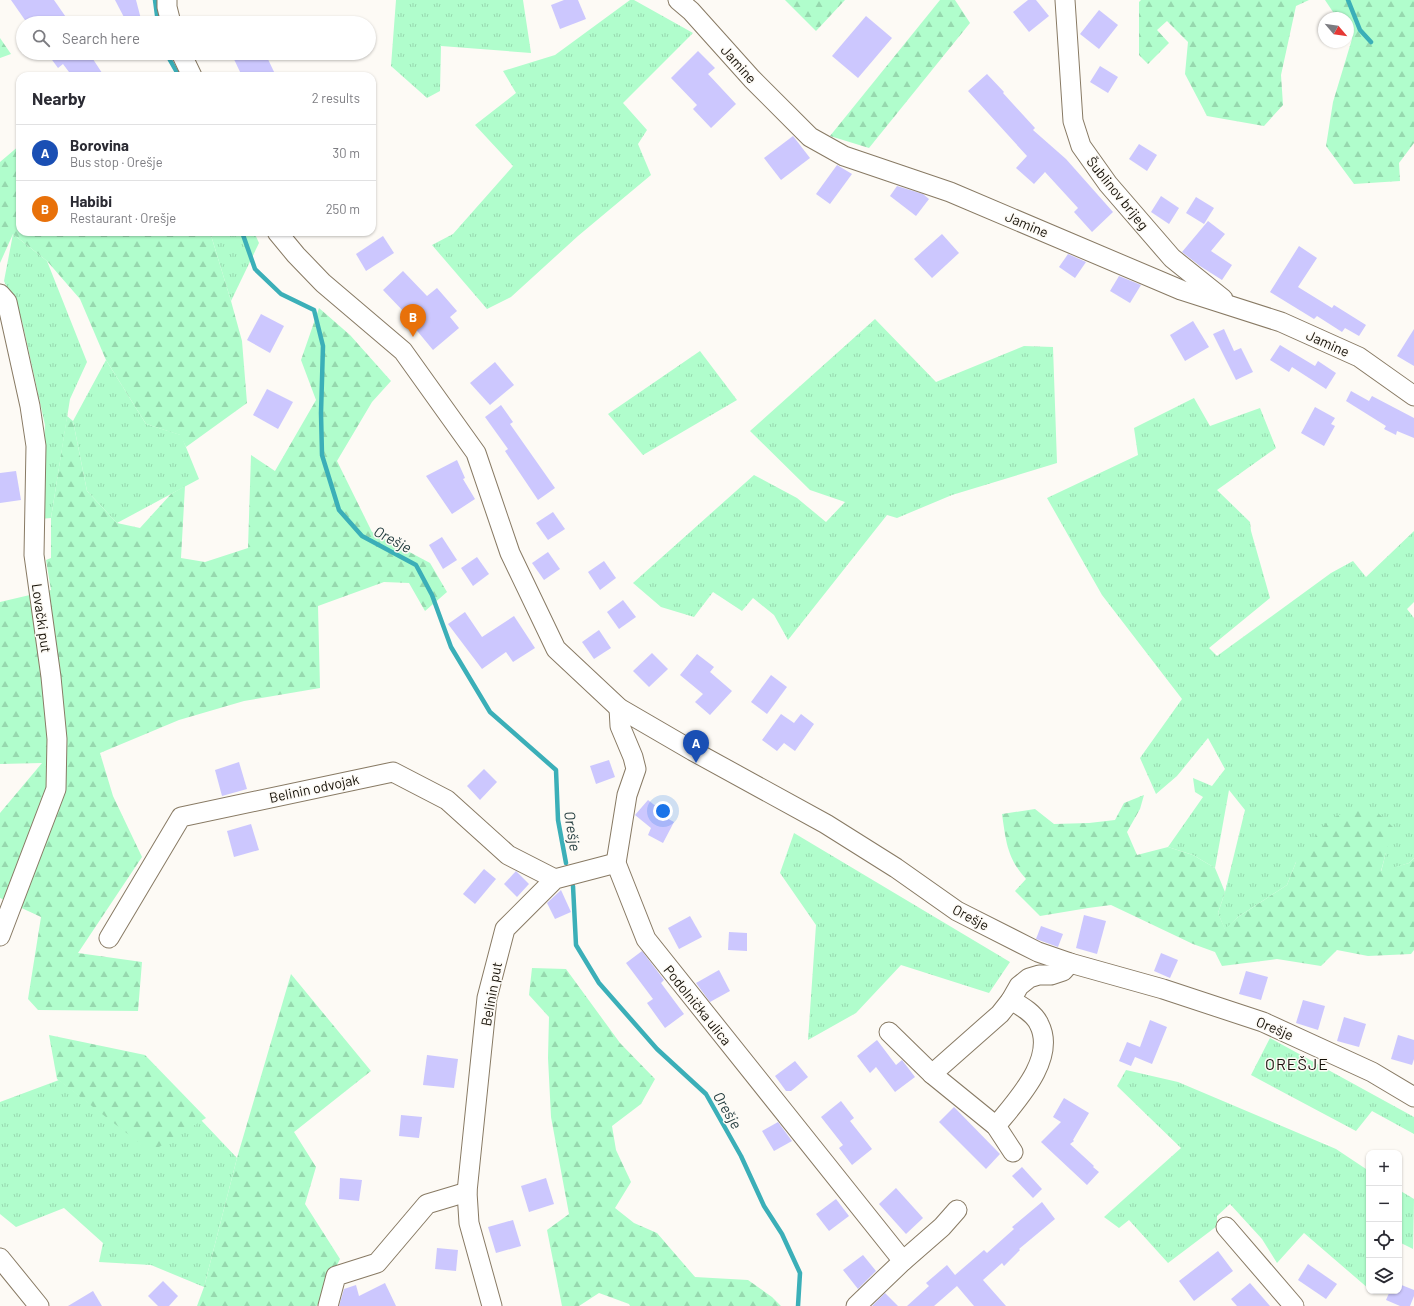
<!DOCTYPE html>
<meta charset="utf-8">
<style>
body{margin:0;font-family:Barlow,sans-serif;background:#f7f7f7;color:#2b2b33}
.controls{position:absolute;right:12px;bottom:12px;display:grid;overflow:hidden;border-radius:8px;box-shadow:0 1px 3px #0004}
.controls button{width:36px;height:36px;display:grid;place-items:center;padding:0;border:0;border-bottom:1px solid #e1e1e2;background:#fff;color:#2b2b33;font:20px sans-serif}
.compass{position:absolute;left:1318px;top:12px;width:36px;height:36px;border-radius:50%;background:#fff;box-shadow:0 1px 3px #0004;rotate:119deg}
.you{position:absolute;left:663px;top:811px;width:14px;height:14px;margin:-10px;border:3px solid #fff;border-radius:50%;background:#1a73e8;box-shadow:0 0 0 6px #1a73e833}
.badge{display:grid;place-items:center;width:26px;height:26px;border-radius:50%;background:#0b8043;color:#fff;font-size:13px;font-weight:700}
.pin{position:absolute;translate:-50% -33px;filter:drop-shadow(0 1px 2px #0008)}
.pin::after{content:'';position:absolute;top:21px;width:14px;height:12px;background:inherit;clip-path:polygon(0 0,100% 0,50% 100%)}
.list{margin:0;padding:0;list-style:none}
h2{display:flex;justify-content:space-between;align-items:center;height:52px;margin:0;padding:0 16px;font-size:17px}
h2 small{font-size:13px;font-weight:400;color:#7c7c81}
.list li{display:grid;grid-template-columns:26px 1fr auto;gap:12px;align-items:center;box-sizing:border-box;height:56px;padding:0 16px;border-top:1px solid #e1e1e2}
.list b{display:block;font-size:15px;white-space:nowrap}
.list p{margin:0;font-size:13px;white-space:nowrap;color:#7c7c81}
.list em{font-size:13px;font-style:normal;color:#7c7c81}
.icon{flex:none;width:22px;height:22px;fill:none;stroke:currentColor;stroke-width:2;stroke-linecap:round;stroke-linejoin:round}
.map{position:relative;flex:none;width:1414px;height:1306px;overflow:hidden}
.search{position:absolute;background:#fff;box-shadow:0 1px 3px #0004;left:16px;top:16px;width:360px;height:44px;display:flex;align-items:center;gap:10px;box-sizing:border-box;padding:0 14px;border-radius:22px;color:#7c7c81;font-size:15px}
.panel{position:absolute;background:#fff;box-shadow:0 1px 3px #0004;left:16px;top:72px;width:360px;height:164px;border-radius:12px}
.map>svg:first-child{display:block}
.grass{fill:url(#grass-tufts)}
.forest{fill:url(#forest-firs)}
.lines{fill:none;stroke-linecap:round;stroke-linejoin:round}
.stream{stroke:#3bafb8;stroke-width:4.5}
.building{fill:#ccc7fe}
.minor-casing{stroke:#887a64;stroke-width:21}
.minor{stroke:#fff;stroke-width:19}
.labels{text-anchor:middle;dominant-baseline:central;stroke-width:3;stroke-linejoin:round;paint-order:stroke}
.street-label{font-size:14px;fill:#151007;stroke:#fdfaf5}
.water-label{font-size:15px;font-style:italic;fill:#253e40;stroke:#fdfaf5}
.quarter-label{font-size:16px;letter-spacing:1px;fill:#151007;stroke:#fdfaf5}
</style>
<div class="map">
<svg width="1414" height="1306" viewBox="0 0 1414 1306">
<defs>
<pattern id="grass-tufts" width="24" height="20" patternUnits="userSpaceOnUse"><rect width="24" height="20" fill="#b0fdcc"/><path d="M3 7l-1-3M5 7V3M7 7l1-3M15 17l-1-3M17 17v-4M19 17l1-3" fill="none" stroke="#96d8ae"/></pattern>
<pattern id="forest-firs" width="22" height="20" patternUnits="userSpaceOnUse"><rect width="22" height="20" fill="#b0fdcc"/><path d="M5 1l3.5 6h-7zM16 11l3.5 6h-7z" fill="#96d8ae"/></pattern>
</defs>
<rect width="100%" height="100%" fill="#fdfaf5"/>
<g class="grass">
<polygon points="396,0 523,0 531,53 441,46 440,91 427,98 391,66"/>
<polygon points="630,0 634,0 693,33 623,103 647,130 638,144 651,175 578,236 511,297 487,309 432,245 453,234 513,166 475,125 516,93 503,71 555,55"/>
<polygon points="210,232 254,232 259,243 231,301"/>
<polygon points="13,234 47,261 87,362 70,399 51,518 40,519 45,425 22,321 4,281"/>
<polygon points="875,319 936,382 1024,346 1053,347 1057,463 952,495 897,518 887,515 788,640 774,615 753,598 742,611 713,592 694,617 661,607 633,583 754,475 797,498 826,522 845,502 810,490 750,431"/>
<polygon points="700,351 737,400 643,455 608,414"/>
<polygon points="106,360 146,424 181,435 199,479 117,523 87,491 73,421"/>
<polygon points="1194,398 1210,426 1260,408 1276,448 1217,490 1250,522 1251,531 1270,598 1209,648 1217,656 1331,573 1353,561 1366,577 1414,531 1414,602 1407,609 1414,618 1414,858 1409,863 1381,872 1386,852 1296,862 1287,885 1238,917 1225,930 1218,913 1225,892 1245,810 1229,790 1215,868 1193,855 1168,847 1203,797 1195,792 1193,778 1212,786 1225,769 1208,738 1177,776 1156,794 1140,758 1182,699 1102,595 1047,498 1138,455 1134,428"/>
<polygon points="794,833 1010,962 989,993 901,965 856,1013 808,1040 816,925 780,873"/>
<polygon points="1270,1038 1414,1117 1414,1134 1372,1111 1356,1131 1251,1075"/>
<polygon points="1126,1070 1178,1082 1336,1149 1369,1171 1369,1289 1304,1233 1277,1263 1262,1239 1230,1204 1217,1216 1217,1226 1168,1263 1129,1220 1119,1228 1104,1217 1181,1148 1117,1086"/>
<polygon points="59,1080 151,1151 201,1120 237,1158 204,1287 151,1265 99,1262 103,1243 64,1208 16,1227 0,1214 0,1102"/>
<polygon points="1399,1190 1414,1199 1413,1249 1399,1242"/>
</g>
<g class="forest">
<polygon points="785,0 845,0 816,31"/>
<polygon points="940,0 955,0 970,23 869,148 830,136"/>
<polygon points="1141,0 1309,0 1296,6 1281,75 1283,105 1264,126 1207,116 1185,74 1188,42 1167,21 1157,30 1169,43 1148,64 1139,55 1139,2"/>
<polygon points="1325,0 1414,0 1414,143 1399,163 1400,181 1354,184 1326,146 1333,102 1352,39 1348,34 1348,18 1337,18"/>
<polygon points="0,38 11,54 0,58"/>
<polygon points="20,145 20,232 210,232 231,301 242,341 247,403 186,447 180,435 146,424 106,360 80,299 47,261 13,234 0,263 0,162"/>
<polygon points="319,308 350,335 391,381 372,402 337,461 372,532 430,563 447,592 425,611 409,583 384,582 318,606 320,688 244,701 179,720 100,753 113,796 142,857 78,953 142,962 138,1011 38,1010 28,999 41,917 0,898 0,813 42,763 0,764 0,602 51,590 46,560 51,558 51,518 67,416 73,421 87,491 117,523 140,528 171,494 185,486 181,558 205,562 248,548 251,455 275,471 316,400 301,360"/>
<path d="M1144,795L1140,809L1127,832L1137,855L1168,847L1193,855L1215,868L1225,892L1218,913L1225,929L1238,917L1287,885L1296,862L1328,820L1355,808L1378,813L1393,827L1381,871L1409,863L1414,858V950L1411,954L1368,956L1337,950L1321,966L1277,959L1222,966L1215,952L1193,944L1111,905L1088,908L1040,916L1015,891L1026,879C1007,858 1006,841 1002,814L1035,809L1054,824L1089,823L1115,820L1124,803Z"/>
<polygon points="532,968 566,969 620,1043 655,1079 641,1104 612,1126 616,1150 631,1182 615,1208 634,1223 657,1233 695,1277 748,1280 772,1297 781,1306 630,1306 629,1304 599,1293 579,1306 562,1306 547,1230 569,1214 551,1117 548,1058 549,1017 529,995"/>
<polygon points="291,974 371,1071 294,1132 316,1167 305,1204 340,1259 317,1306 197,1306 204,1287 237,1158"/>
<polygon points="49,1035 145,1055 206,1118 151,1152 57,1079"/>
</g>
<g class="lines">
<g class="stream">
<polyline points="155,0 158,23"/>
<polyline points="1348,0 1360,30 1371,42"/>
<polyline points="166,53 179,76"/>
<polyline points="242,232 255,269 281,294 314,310 323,346 321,413 322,455 339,510 362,536 416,565 432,595 451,647 490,712 556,770 558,820 566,863"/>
<polyline points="573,886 576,945 599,983 657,1049 706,1094 741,1156 764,1206 782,1234 800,1273 798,1306"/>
</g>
</g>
<g class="building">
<polygon points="11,0 54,0 70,23 27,23"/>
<polygon points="115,0 136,0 142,23 127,23"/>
<polygon points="564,0 578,0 586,19 560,29 551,5"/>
<polygon points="1028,0 1036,0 1049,16 1029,32 1013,12"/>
<polygon points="1099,10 1118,25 1099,49 1080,34"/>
<polygon points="866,16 892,38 858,78 832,56"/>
<polygon points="698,51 715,68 708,74 736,104 711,128 693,109 697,105 671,78"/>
<polygon points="47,53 89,53 104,76 72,76 63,64 58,68"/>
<polygon points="231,53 265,53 276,76 242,76"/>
<polygon points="1100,66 1118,77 1108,93 1090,82"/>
<polygon points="987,74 1004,92 1003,93 1035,128 1033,130 1066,159 1113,212 1092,232 1074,212 1078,208 1045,172 1034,184 1016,168 1027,156 968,91"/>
<polygon points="793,136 810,158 781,180 764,158"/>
<polygon points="1139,144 1157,155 1147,171 1129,159"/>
<polygon points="837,165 852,174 830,204 816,194"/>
<polygon points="897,186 923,194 929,199 916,216 890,196"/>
<polygon points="1161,196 1179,208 1169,224 1151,212"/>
<polygon points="1196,197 1214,208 1204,224 1186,213"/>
<polygon points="1208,221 1225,234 1211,251 1232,265 1222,280 1200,266 1182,252"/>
<polygon points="942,234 959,253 932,278 914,259"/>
<polygon points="383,236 394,253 366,271 356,254"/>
<polygon points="1299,246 1317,258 1298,287 1332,308 1334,305 1366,325 1359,336 1345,328 1342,332 1317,316 1314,319 1270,292"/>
<polygon points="1068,254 1086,262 1075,278 1059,267"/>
<polygon points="403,271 427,296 437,288 457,311 450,317 459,328 433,350 404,315 406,314 383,290"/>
<polygon points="1119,276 1141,285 1130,303 1110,291"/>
<polygon points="261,314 284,326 270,353 247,340"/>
<polygon points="1193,321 1209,347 1185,361 1170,335"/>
<polygon points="1224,329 1234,351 1241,348 1253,372 1236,380 1213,334"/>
<polygon points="1414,329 1414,366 1397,356"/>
<polygon points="1280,345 1315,366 1318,361 1336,373 1326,389 1292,367 1289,372 1270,360"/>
<polygon points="495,362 514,385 490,405 470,383"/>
<polygon points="267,389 293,402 278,429 253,415"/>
<polygon points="1351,391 1369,401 1372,396 1414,418 1414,438 1397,431 1396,435 1384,429 1386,426 1346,401"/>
<polygon points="501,405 513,422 510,424 555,488 538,500 505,451 508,449 485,417"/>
<polygon points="1315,407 1335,418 1331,424 1335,426 1324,446 1301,433"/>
<polygon points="457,460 465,478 463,479 475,499 452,514 426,476"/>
<polygon points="16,471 21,500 0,503 0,473"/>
<polygon points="553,512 565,529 548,540 536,523"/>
<polygon points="442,537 457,560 443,569 429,545"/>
<polygon points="548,552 560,569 544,580 532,563"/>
<polygon points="477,557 489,574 473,586 461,568"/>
<polygon points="604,561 616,578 600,590 588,572"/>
<polygon points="623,600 636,617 619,629 607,612"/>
<polygon points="465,612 482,637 514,616 535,648 513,662 506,652 482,669 448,624"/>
<polygon points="599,630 611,648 594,659 582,642"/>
<polygon points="652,653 668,669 649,687 633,671"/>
<polygon points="697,654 714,667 710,672 732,691 710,715 695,702 703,694 680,675"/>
<polygon points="771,675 787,687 767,714 751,702"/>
<polygon points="781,714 794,723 801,714 814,724 795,751 784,743 777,751 762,740"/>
<polygon points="609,760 615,777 596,784 590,766"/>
<polygon points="239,762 247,789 222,796 215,770"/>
<polygon points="484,769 497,782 480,800 467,786"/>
<polygon points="648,800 658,808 655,812 674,822 663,843 648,835 651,828 635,815"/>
<polygon points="251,824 259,850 234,857 227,831"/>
<polygon points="484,869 496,879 475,904 463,894"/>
<polygon points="516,871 529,884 517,897 504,884"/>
<polygon points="561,890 571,912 555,919 547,903"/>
<polygon points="1084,915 1106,921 1097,954 1076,948"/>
<polygon points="690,916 702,937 679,949 668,928"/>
<polygon points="1041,926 1063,934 1058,947 1036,939"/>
<polygon points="729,932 747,933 747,951 728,950"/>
<polygon points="642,951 664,980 661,983 684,1014 665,1028 647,1003 653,999 626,963"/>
<polygon points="1161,953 1178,960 1170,978 1154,971"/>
<polygon points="719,970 730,991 710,1002 696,983"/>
<polygon points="1246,971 1268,977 1261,1000 1239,994"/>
<polygon points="1303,1000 1325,1006 1318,1030 1296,1023"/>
<polygon points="1344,1017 1366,1024 1359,1047 1337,1041"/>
<polygon points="1150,1020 1167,1027 1152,1064 1135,1057 1131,1066 1119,1061 1127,1042 1140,1047"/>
<polygon points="1398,1035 1414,1040 1414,1059 1412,1065 1391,1059"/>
<polygon points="877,1040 896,1065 902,1060 915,1077 895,1092 876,1067 870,1073 857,1056"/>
<polygon points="427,1055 458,1059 454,1088 423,1085"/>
<polygon points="795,1061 808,1077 791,1091 786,1091 775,1076"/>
<polygon points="1064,1098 1089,1113 1073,1140 1074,1141 1070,1144 1094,1166 1093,1167 1099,1172 1087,1185 1041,1142 1061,1122 1053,1117"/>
<polygon points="841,1101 854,1118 850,1121 872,1149 852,1165 839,1148 843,1145 821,1117"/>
<polygon points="954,1107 1000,1154 986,1169 939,1122"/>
<polygon points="401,1115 422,1117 419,1138 399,1136"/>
<polygon points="778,1122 792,1141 774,1151 762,1131"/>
<polygon points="1022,1167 1042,1189 1033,1198 1012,1176"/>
<polygon points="340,1178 362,1180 359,1201 339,1199"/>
<polygon points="546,1178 554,1204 529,1212 521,1186"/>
<polygon points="896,1188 923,1218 906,1234 879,1204"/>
<polygon points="836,1199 849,1216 829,1231 816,1214"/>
<polygon points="1042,1202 1055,1219 1019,1249 1020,1250 1004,1266 1002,1263 983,1280 1006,1306 974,1306 957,1286 934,1306 907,1306 929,1286 926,1283 947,1265 955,1275 984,1250 987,1253 1014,1229 1012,1227"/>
<polygon points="513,1220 521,1246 496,1253 488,1227"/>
<polygon points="437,1248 458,1250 456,1271 435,1269"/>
<polygon points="1218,1251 1233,1271 1194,1301 1179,1281"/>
<polygon points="863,1255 876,1271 858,1289 843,1270"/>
<polygon points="1308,1264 1337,1284 1326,1299 1298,1280"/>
<polygon points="163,1281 178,1296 169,1306 158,1306 148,1296"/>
<polygon points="385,1283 396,1306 339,1306 344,1289 356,1285 359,1296"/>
<polygon points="1250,1283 1270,1306 1237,1306 1231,1299"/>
<polygon points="1399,1284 1414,1290 1414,1296 1410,1306 1400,1306 1386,1300 1390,1291 1399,1291"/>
<polygon points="93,1291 102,1306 68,1306"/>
<polygon points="885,1293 898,1306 872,1306"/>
</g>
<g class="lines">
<defs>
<g id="minor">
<polyline points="167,0 167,7 171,23"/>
<polyline points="678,0 691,11 752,79 810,137 844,156 950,192 1181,290 1281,322 1359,357 1414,396"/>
<polyline points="1065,0 1073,121 1081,146 1108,184 1172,258 1223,299"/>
<polyline points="181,53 192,76"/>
<polyline points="277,232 296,255 323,283 403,351 476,453 510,553 556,649 619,708 693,751 826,824 896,868 957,911 1038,952 1070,963 1163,989 1263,1022 1372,1072 1414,1097"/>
<polyline points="0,294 7,302 30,406 36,446 34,555 51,677 57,739 56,789 0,936"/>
<polyline points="619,708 620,726 633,757 636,769 627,795 616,863 646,939 903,1261"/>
<polyline points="109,938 181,817 393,772 447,800 508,855 555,879"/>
<polyline points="889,1032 932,1074 996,1126 1013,1152"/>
<polyline points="932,1074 1000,1014 1011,1000 1019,986 1029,978 1039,975 1051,975 1063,971 1070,963"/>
<path d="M996,1126C1016,1101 1057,1059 1039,1024C1034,1013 1021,1006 1011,1000"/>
<polyline points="1226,1227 1294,1306"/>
<polyline points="0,1258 39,1306"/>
<polyline points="328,1306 336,1276 377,1263 427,1204 467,1192"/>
<polyline points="492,1306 469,1223 467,1192 487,998 505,929 555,879 616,863"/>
<polyline points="856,1306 903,1261 942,1227 957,1210"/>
</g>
</defs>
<use href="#minor" class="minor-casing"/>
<use href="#minor" class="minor"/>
</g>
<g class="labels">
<g class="street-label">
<text transform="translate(739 64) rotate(48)">Jamine</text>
<text transform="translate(1118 193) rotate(51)">Šublinov brijeg</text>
<text transform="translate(1027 224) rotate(23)">Jamine</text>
<text transform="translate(1328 343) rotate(24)">Jamine</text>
<text transform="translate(42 618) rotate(82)">Lovački put</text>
<text transform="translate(314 788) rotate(-12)">Belinin odvojak</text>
<text transform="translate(971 917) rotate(28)">Orešje</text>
<text transform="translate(491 994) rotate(-80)">Belinin put</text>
<text transform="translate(698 1005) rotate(51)">Podolnička ulica</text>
<text transform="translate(1275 1028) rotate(23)">Orešje</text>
</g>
<g class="water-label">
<text transform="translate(393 539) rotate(28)">Orešje</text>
<text transform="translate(573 831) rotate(81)">Orešje</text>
<text transform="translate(728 1110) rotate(59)">Orešje</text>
</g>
<g class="quarter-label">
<text x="1297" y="1063">OREŠJE</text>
</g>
</g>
</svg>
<div class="controls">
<button>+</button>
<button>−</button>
<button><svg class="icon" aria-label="locate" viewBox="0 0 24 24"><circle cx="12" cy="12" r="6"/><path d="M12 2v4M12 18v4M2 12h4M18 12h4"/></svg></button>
<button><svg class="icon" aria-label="layers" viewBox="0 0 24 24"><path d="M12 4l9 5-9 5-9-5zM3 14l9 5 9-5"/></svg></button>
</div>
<svg class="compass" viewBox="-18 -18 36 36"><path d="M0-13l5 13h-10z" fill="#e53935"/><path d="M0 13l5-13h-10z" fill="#7c7c81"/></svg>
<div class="you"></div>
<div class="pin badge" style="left:696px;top:763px;background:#1a4fb4">A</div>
<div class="pin badge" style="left:413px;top:337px;background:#e8710a">B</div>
<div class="search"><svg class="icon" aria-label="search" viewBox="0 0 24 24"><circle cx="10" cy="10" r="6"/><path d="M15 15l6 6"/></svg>Search here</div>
<section class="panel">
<h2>Nearby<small>2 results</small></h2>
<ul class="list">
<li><span class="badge" style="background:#1a4fb4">A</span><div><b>Borovina</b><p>Bus stop · Orešje</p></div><em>30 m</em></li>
<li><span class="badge" style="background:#e8710a">B</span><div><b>Habibi</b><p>Restaurant · Orešje</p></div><em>250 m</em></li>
</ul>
</section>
</div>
